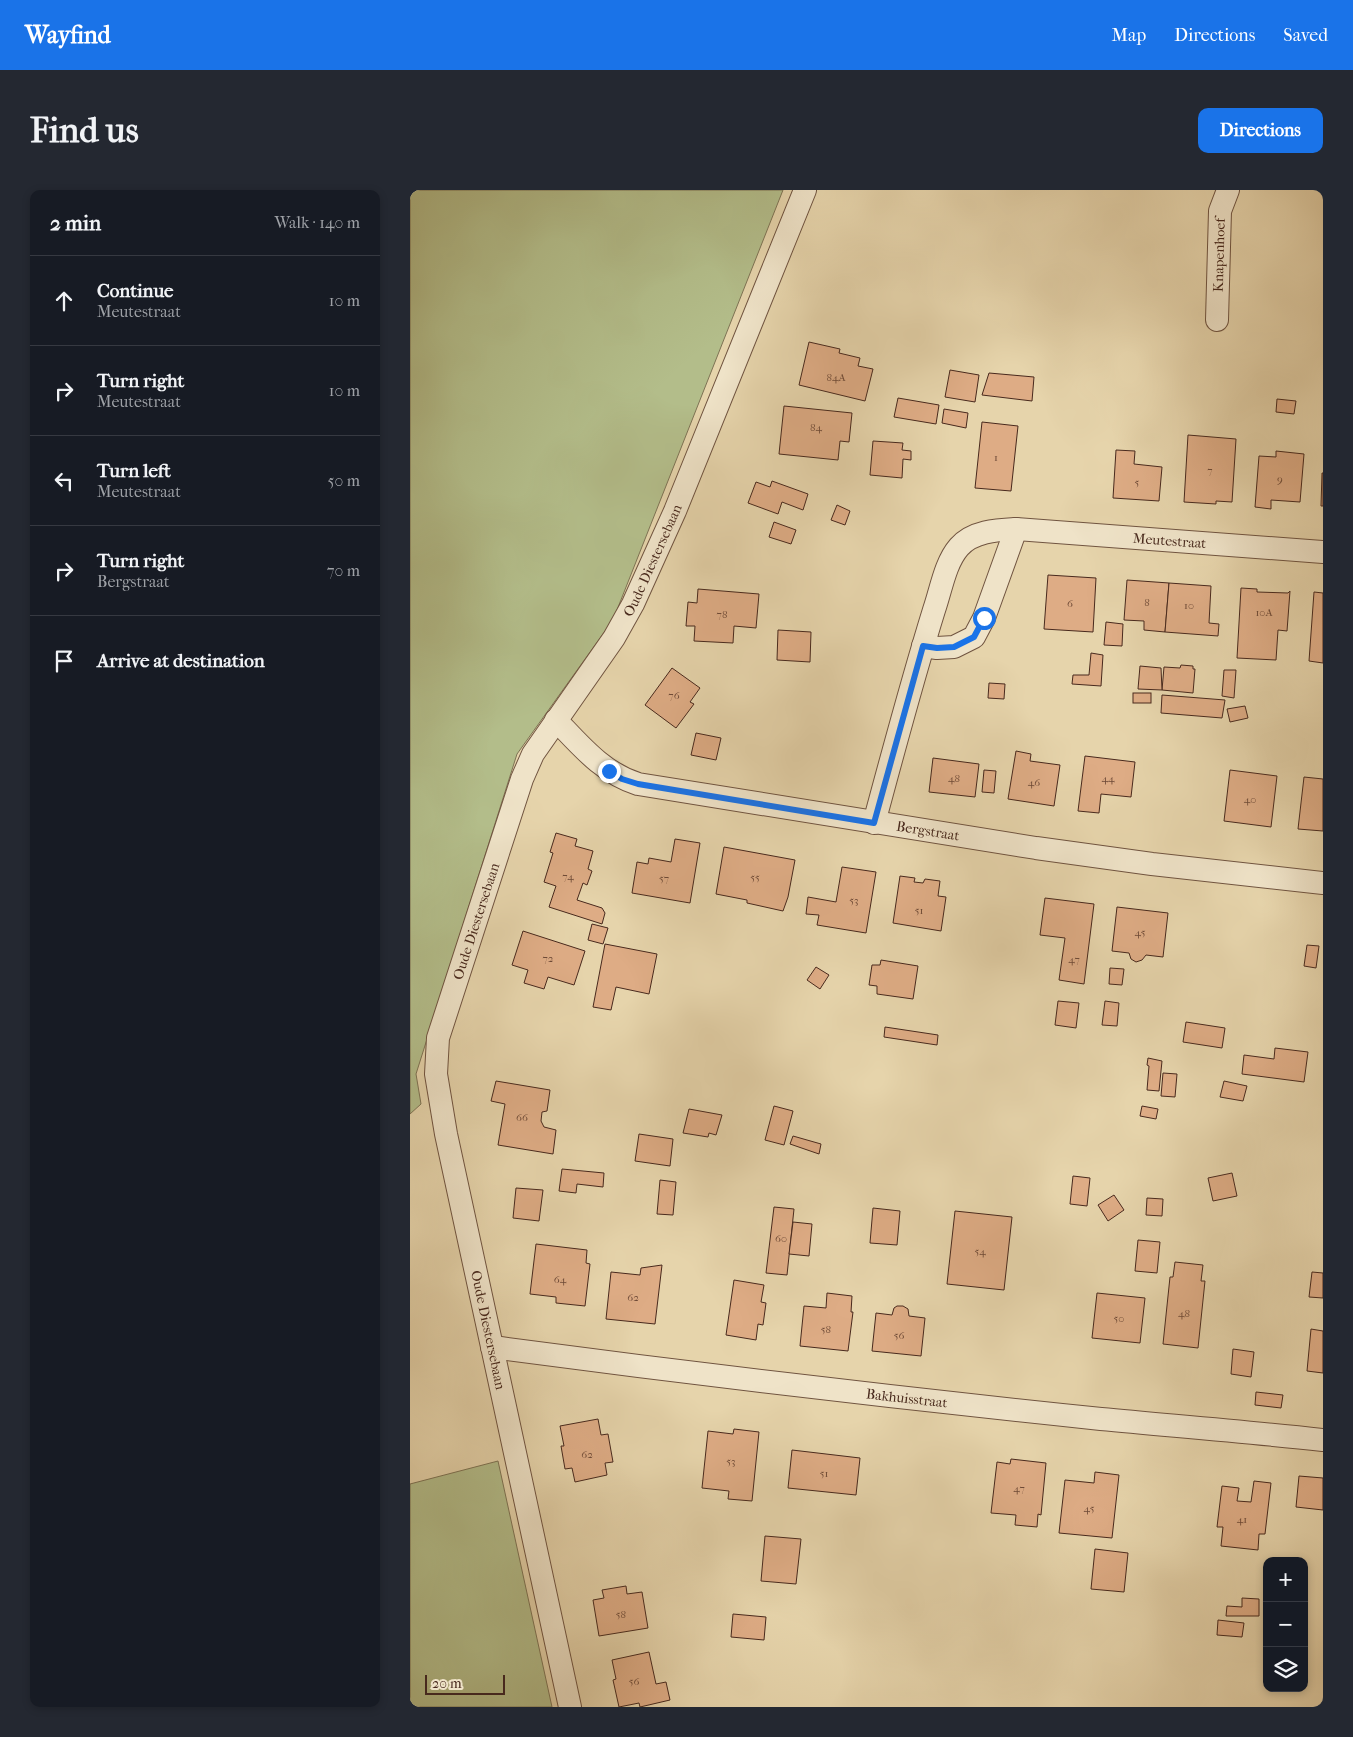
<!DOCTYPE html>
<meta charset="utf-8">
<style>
body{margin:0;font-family:"IM FELL French Canon",serif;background:#242831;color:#f1f3f6}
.controls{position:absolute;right:15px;bottom:15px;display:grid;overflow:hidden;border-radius:10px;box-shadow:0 2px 8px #0003}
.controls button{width:45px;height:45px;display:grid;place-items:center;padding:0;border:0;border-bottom:1px solid #363941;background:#171b24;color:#f1f3f6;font:25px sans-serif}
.scale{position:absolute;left:15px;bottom:12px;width:80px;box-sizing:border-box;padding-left:5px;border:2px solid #48291d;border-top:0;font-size:14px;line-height:18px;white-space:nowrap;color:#48291d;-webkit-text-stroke:4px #efe3c8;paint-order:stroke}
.stop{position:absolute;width:15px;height:15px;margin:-11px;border:4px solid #1a73e8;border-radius:50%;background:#fff}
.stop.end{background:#1a73e8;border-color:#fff;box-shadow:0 1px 5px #0008}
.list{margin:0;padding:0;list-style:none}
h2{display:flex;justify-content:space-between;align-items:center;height:65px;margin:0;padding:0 20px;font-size:21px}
h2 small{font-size:16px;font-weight:400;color:#9ea1a6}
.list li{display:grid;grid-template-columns:32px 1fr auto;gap:15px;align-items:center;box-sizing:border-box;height:90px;padding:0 20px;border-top:1px solid #363941}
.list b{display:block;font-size:19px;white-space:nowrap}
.list p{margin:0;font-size:16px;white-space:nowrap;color:#9ea1a6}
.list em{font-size:16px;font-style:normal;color:#9ea1a6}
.icon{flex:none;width:28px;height:28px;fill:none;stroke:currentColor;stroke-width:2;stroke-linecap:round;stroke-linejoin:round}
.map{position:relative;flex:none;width:913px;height:1517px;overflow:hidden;border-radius:10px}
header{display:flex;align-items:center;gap:30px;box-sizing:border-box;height:70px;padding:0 25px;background:#1a73e8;color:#fff}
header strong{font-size:24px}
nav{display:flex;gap:28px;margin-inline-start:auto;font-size:18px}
.intro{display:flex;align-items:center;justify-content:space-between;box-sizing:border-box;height:120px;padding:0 30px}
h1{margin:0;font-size:35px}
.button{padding:12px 22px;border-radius:10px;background:#1a73e8;color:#fff;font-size:18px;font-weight:700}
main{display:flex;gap:30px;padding:0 30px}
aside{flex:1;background:#171b24;border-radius:10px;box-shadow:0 2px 8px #0003}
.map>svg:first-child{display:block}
.green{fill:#b3bd8a;stroke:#7e7354}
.building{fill:#deac85;stroke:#48291d}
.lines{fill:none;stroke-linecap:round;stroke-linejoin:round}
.minor-casing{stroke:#705440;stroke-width:24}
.minor{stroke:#efe3c8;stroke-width:22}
.route{stroke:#1a73e8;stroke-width:6}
.labels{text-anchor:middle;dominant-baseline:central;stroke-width:4;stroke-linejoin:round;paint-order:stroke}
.number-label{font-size:11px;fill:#6e4a37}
.street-label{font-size:14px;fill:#48291d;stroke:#efe3c8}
</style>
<header>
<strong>Wayfind</strong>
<nav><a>Map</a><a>Directions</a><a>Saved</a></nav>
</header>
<div class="intro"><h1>Find us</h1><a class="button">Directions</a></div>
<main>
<aside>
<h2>2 min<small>Walk · 140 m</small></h2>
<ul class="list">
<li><svg class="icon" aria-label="ahead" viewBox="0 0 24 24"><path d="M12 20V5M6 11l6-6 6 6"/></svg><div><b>Continue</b><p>Meutestraat</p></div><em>10 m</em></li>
<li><svg class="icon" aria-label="right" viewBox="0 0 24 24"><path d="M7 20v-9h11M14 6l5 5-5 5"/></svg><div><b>Turn right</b><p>Meutestraat</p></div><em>10 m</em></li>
<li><svg class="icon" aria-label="left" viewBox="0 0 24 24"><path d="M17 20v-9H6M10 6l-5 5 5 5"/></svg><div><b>Turn left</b><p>Meutestraat</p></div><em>50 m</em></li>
<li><svg class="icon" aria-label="right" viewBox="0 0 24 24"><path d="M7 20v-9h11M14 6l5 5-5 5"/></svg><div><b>Turn right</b><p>Bergstraat</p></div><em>70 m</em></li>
<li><svg class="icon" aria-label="arrive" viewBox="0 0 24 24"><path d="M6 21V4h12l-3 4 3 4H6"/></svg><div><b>Arrive at destination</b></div></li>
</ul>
</aside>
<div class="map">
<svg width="913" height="1517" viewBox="0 0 913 1517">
<rect width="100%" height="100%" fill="#e6d4ab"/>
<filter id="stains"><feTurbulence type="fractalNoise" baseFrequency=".004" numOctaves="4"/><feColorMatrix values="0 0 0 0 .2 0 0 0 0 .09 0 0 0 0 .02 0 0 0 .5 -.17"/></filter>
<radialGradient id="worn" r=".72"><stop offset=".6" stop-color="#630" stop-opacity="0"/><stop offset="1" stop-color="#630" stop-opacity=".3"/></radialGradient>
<g class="green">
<polygon points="0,0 373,0 203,430 107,564 6,884 11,914 0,924"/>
<polygon points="88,1271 142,1517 0,1517 0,1294"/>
</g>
<g class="building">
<polygon points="399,152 430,159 429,163 450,168 448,176 463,179 455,211 389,195"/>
<polygon points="540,180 569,185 565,212 535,207"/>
<polygon points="579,183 624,187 622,211 572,205"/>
<polygon points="488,208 529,215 526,234 484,227"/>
<polygon points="867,209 886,211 884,224 866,222"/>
<polygon points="374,216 442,223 439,252 430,251 428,270 369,264"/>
<polygon points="534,219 558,223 556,238 532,233"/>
<polygon points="572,232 608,236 601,301 565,298"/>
<polygon points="778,245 826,249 822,312 806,311 806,314 774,312"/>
<polygon points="463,251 493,253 492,260 501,261 501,270 493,269 492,288 460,285"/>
<polygon points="706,260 725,261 724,274 752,277 749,311 703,308"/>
<polygon points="866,261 894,264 890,312 861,310 861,319 845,317 849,266 866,267"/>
<polygon points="912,283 913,283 913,316 911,316"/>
<polygon points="362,291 398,304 393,320 372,312 368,324 338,313 346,292 360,297"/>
<polygon points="427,315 440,321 435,335 421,330"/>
<polygon points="364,332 386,340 381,354 359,347"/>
<polygon points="638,385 686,388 683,442 634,439"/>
<polygon points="717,390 759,393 755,442 734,440 734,431 714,430"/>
<polygon points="759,393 801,396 799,433 809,434 808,446 755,442"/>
<polygon points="831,398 847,399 847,402 878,403 880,401 877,441 868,440 866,470 827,468"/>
<polygon points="288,399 349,404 346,438 324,436 323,453 284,451 285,436 276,436 278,412 287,413"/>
<polygon points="904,402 913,403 913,473 899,471"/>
<polygon points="696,432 713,434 712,456 694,455"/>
<polygon points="368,440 401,442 400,472 367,470"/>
<polygon points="681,463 693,465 691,496 662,494 663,485 679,485"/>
<polygon points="771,475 783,476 783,479 785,479 783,503 752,500 754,477 770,478"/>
<polygon points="730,476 751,478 752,500 728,499"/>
<polygon points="262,478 290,498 280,512 284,514 266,538 235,515"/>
<polygon points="814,480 826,480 824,508 812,506"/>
<polygon points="579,493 595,494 594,509 578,508"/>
<rect x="723" y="503" width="18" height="10"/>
<polygon points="752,505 815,510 812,528 751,523"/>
<polygon points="835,516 838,528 820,532 817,519"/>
<polygon points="286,543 311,548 306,570 281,565"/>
<polygon points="606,561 621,564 620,571 650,575 644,616 598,609"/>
<polygon points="675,566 725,572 721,607 691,604 689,623 668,621"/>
<polygon points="523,568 569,574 565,607 519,602"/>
<polygon points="574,580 586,581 584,603 572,602"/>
<polygon points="820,580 867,586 861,637 814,631"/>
<polygon points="894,587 913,589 913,641 888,639"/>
<polygon points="146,643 167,649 165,656 183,661 178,679 182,681 177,695 173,693 167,710 192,718 195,723 192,734 139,717 146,696 134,692 143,663 140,662"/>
<polygon points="265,649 290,653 280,713 222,703 227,672 238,674 239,668 261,672"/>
<polygon points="314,657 385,670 378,707 373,721 337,713 337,710 306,704"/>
<polygon points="432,677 466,682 456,743 407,735 409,725 396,724 398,707 426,712"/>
<polygon points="490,686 505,688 504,692 513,693 515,689 530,691 528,706 536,707 531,741 483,733"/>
<polygon points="635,708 684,714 674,794 649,790 655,748 630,745"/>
<polygon points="707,717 758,723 753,767 736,765 732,770 726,772 721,769 719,763 702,761"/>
<polygon points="182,734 198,738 193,754 178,750"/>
<polygon points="113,741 175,761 164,795 138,787 134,799 114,793 118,780 102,775"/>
<polygon points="195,754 247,764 239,804 206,797 201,820 183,817"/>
<polygon points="897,755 909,756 906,778 894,776"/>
<polygon points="471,770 508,776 503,809 467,804 467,796 459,795 462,775 470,775"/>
<polygon points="406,777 419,785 410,799 397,790"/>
<polygon points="700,778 714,779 712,795 699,794"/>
<polygon points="648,811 669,813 666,838 645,835"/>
<polygon points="695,811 709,813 707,836 692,835"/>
<polygon points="776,832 815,838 812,858 773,852"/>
<polygon points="475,837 528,845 527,855 474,847"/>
<polygon points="865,858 898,862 894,892 832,884 834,865 864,869"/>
<polygon points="738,868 752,871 749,901 737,900 739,876 737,875"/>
<polygon points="753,883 767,884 765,907 751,906"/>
<polygon points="86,891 140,900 137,921 132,922 131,931 134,937 146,940 143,964 88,955 95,914 81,911"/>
<polygon points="814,891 837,896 833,911 810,907"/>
<polygon points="364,916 383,921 374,955 355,950"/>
<polygon points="732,916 748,919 746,929 730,926"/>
<polygon points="279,919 312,925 306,945 299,943 298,947 273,943"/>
<polygon points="229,944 263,949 260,976 225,971"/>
<polygon points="383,946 411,954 409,964 380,954"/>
<polygon points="152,979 194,983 193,997 167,994 166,1003 149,1001"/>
<polygon points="822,983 827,1006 803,1011 798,988"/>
<polygon points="663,986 680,988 677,1016 660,1014"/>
<polygon points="250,990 266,992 263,1025 247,1024"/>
<polygon points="106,998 133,1000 129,1031 103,1028"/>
<polygon points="704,1005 714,1020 698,1031 688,1015"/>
<polygon points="737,1008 753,1009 752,1026 736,1025"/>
<polygon points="364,1017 384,1019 377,1085 356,1083"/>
<polygon points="463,1018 490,1021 487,1055 460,1053"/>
<polygon points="545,1021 602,1027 594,1100 537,1094"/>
<polygon points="383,1032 402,1034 399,1066 379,1064"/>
<polygon points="728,1050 750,1052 747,1083 725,1081"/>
<polygon points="126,1054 177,1060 176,1073 180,1074 175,1116 146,1113 146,1107 120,1104"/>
<polygon points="765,1072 793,1075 791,1091 795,1091 788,1158 753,1154 760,1087 763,1087"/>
<polygon points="252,1075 245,1134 196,1129 201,1082 230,1085 231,1078"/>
<polygon points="902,1082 913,1083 913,1108 899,1107"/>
<polygon points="324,1090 354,1095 351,1112 356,1113 353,1135 348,1134 346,1150 316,1145"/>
<polygon points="417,1103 442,1106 441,1122 443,1122 438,1161 390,1156 394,1116 416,1118"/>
<polygon points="687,1103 735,1108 730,1153 682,1148"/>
<polygon points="487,1116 493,1116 498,1119 499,1126 515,1128 511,1166 462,1161 466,1123 482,1125 484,1118"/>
<polygon points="901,1139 913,1141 913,1183 897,1181"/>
<polygon points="823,1159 844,1162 841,1187 821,1184"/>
<polygon points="846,1202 873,1205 871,1218 845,1215"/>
<polygon points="188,1229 191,1245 198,1244 203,1272 195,1273 197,1285 165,1292 162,1278 155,1279 151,1256 154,1256 150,1236"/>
<polygon points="324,1239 349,1242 342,1311 318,1309 319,1301 292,1298 298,1241 323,1244"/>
<polygon points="382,1260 450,1268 446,1305 378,1298"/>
<polygon points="601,1269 636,1273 631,1325 628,1324 627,1337 605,1335 606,1325 581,1323 587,1272 600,1274"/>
<polygon points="685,1282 709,1285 702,1348 649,1343 655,1290 684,1293"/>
<polygon points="889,1286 913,1288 913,1320 886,1317"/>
<polygon points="844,1291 861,1293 855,1344 849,1344 848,1360 811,1356 813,1337 807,1337 812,1296 829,1298 827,1311 841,1312"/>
<polygon points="355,1346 391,1349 386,1394 351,1391"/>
<polygon points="685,1359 718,1363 714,1402 681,1399"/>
<polygon points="216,1396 217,1404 232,1402 238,1438 189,1446 183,1410 194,1408 192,1400"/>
<polygon points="832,1408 849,1409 849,1426 816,1426 817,1416 832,1417"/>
<polygon points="323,1424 356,1427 354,1450 321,1447"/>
<polygon points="808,1430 834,1433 832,1447 807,1445"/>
<polygon points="239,1462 246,1494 256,1492 260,1510 230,1517 229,1513 209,1517 203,1490 206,1489 202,1470"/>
</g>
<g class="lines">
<defs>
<g id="minor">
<path id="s1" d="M807,130L810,21L818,0"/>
<polyline points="513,456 527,458 544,457 564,447 574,428 606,339"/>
<path id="s2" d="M146,530C171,556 193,583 228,594L626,658L742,674L913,693"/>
<path id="s3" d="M464,633C483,562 502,491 524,420C531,400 535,373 549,357C563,341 587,340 606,339L913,362"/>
<path id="s4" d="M82,1157C284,1184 488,1208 691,1229C765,1236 839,1242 913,1250"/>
<path id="s5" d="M160,1517L36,944L26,884L28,848L112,589L123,564L204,448L223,414L265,321L395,0"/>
</g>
</defs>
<use href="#minor" class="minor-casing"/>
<use href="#minor" class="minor"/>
</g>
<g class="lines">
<polyline class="route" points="199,581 212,589 228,594 464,633 513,456 527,458 544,457 564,447 574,428"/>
</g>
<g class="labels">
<g class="number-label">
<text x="426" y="187">84A</text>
<text x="406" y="237">84</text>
<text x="586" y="267">1</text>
<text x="800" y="280">7</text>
<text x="870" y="289">9</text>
<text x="727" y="292">5</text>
<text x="737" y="412">8</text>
<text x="660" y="413">6</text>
<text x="779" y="415">10</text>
<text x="854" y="422">10A</text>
<text x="312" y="424">78</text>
<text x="264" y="505">76</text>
<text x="544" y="588">48</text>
<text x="698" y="588">44</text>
<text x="624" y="592">46</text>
<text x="840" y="609">40</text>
<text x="158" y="686">74</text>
<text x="345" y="687">55</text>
<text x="254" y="688">57</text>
<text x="444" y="710">53</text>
<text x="509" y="720">51</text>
<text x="730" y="742">45</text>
<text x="138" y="768">72</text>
<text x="664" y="769">47</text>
<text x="112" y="927">66</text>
<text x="371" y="1048">60</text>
<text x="570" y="1061">54</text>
<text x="150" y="1089">64</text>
<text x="223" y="1107">62</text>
<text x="774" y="1123">48</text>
<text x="709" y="1128">50</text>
<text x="416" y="1139">58</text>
<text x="489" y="1145">56</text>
<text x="177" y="1264">62</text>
<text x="321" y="1271">53</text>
<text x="414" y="1283">51</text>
<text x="609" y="1298">47</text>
<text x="679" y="1318">45</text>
<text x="832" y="1329">41</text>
<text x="211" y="1424">58</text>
<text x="224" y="1491">56</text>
</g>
<g class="street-label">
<text stroke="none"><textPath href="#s1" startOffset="65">Knapenhoef</textPath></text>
<text stroke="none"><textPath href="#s3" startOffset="505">Meutestraat</textPath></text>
<text stroke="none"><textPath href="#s5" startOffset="1211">Oude Diestersebaan</textPath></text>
<text stroke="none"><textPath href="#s2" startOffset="399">Bergstraat</textPath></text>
<text stroke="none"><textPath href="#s5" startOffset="806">Oude Diestersebaan</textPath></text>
<text transform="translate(78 1140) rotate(78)">Oude Diestersebaan</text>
<text stroke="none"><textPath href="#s4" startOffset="418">Bakhuisstraat</textPath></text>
</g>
</g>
<rect width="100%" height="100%" filter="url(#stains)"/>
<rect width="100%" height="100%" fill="url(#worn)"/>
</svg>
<div class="controls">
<button>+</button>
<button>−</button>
<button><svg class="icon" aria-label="layers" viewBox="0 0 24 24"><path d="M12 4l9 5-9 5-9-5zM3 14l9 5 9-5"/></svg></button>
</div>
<div class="scale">20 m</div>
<div class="stop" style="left:574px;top:428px"></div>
<div class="stop end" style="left:199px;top:581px"></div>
</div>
</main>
